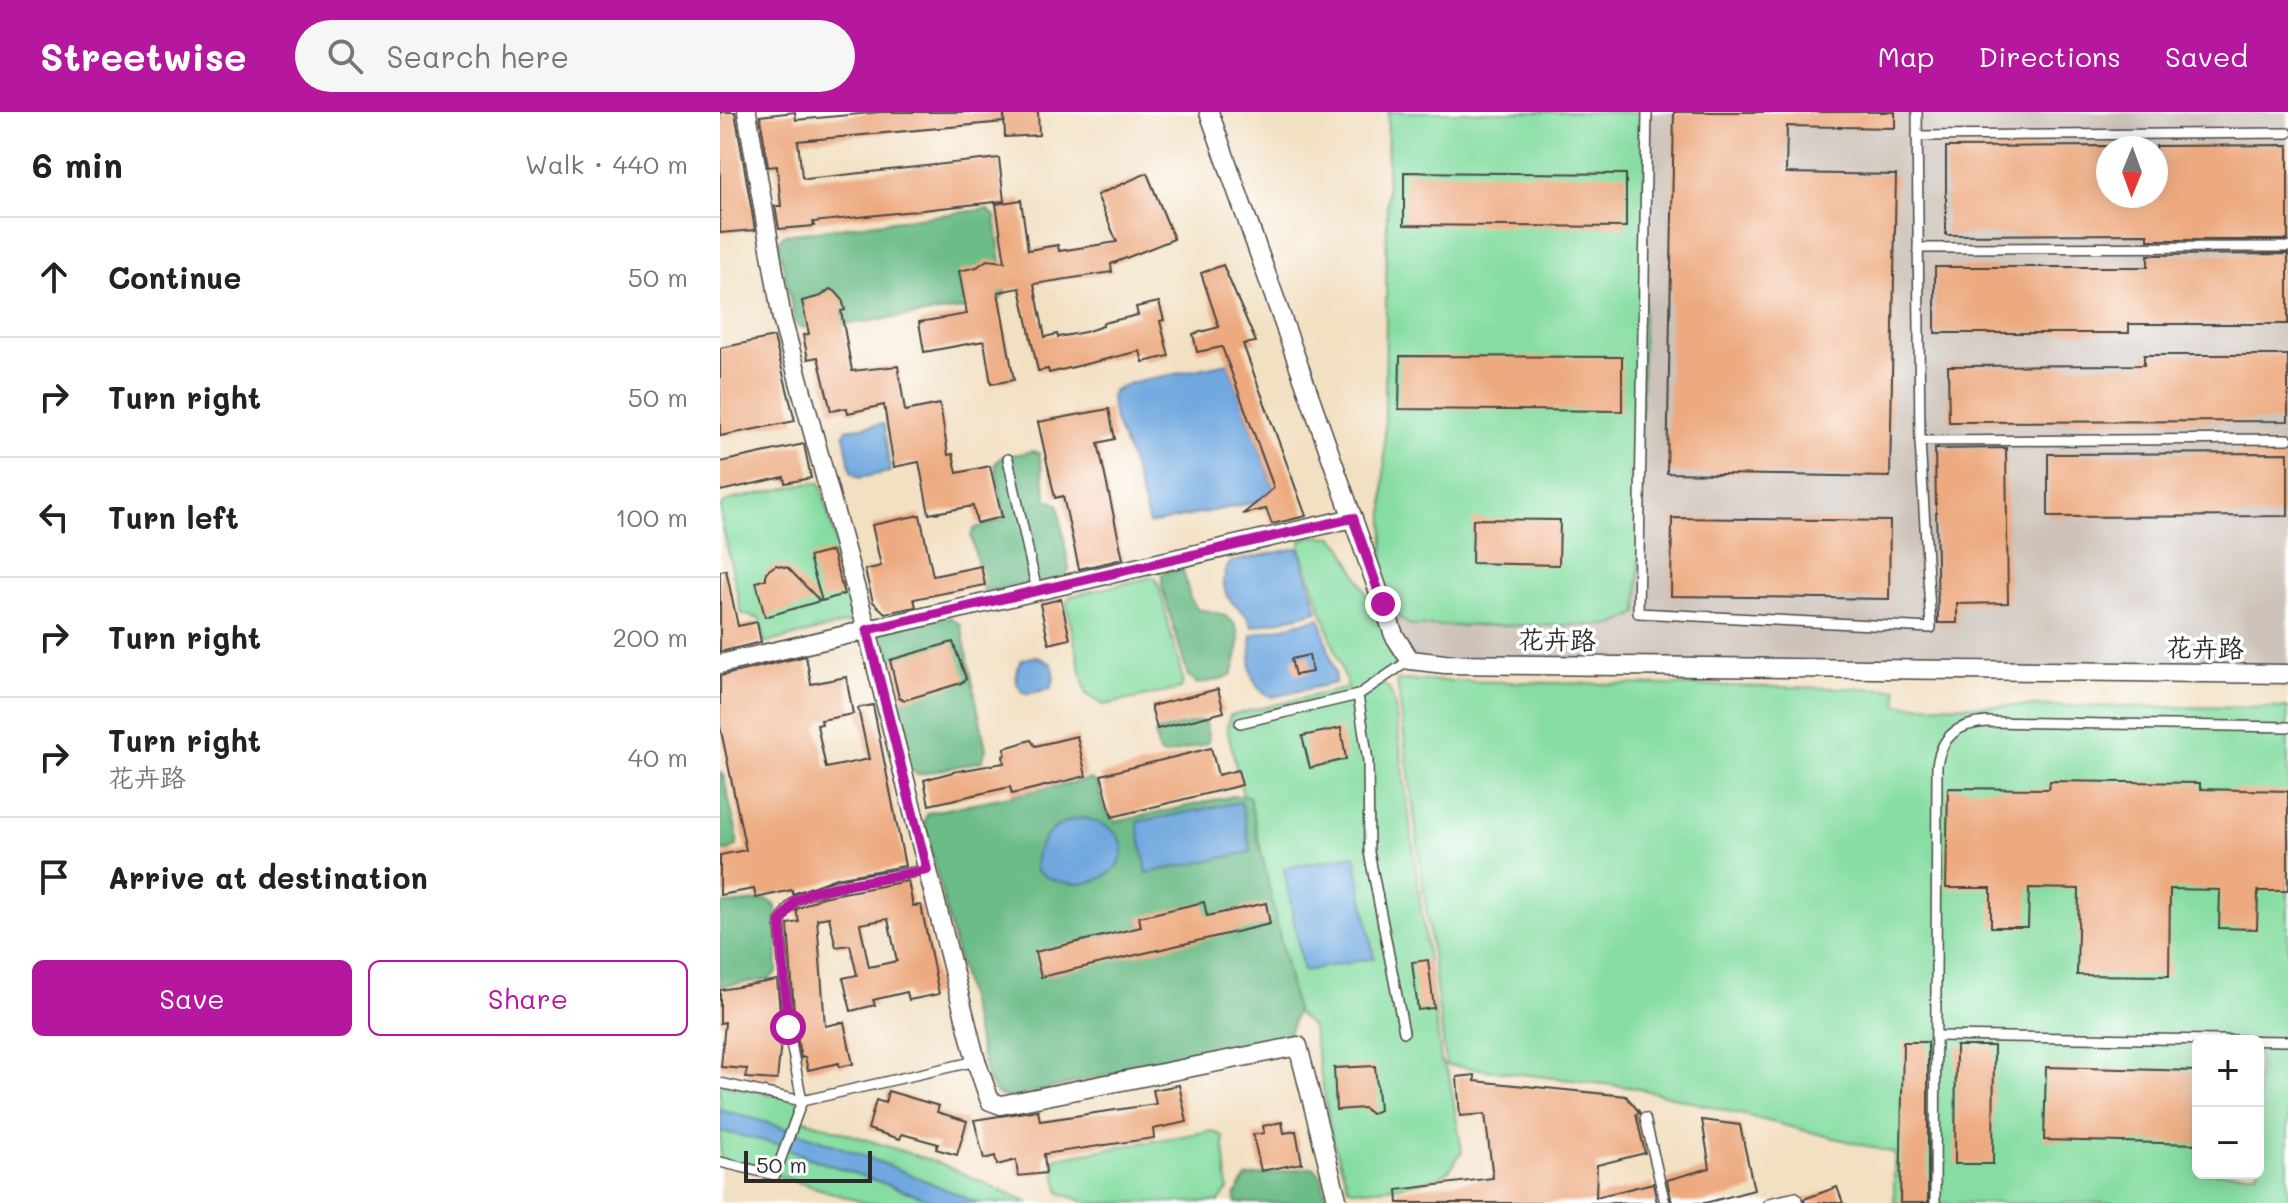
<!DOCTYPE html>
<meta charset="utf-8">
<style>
body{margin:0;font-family:Mali,"LXGW WenKai TC",sans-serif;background:#f6f6f6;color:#222}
.controls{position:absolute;right:24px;bottom:24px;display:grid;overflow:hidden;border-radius:12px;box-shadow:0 4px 20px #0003}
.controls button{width:72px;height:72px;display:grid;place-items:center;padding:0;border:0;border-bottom:2px solid #e0e0e0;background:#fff;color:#222;font:40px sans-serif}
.compass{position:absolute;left:1376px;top:24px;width:72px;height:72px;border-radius:50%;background:#fff;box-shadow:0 4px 20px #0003;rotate:181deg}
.scale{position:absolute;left:24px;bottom:20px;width:128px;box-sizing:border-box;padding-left:8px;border:4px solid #2b2b2b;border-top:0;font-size:22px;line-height:28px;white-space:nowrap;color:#2b2b2b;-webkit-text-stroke:6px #fff;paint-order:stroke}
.stop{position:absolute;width:24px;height:24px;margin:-18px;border:6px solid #b5179e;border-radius:50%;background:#fff}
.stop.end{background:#b5179e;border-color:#fff;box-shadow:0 2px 8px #0008}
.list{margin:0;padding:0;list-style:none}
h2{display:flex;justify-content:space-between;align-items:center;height:104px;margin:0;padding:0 32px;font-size:34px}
h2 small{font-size:26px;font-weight:400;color:#767676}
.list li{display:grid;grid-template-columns:52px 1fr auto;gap:24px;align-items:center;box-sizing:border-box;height:120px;padding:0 32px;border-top:2px solid #e0e0e0}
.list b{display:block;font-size:30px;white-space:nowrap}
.list p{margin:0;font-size:26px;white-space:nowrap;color:#767676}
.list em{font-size:26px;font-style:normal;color:#767676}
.actions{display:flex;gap:16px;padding:24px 32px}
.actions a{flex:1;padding:18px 0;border:2px solid #b5179e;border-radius:12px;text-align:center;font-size:28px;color:#b5179e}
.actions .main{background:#b5179e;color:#fff}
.icon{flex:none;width:44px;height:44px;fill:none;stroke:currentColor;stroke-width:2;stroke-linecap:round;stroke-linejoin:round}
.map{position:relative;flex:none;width:1568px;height:1091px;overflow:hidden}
header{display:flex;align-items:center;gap:48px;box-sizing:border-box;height:112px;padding:0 40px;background:#b5179e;color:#fff}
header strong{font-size:38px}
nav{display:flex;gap:44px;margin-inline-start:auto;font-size:28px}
.search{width:560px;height:72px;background:#f6f6f6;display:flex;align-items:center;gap:20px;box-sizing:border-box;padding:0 28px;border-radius:44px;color:#767676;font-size:30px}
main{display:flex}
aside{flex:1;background:#fff}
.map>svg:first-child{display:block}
.industrial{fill:#cdc2b9;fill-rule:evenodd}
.green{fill:#86dda1;stroke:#588466;stroke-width:2;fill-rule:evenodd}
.forest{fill:#6cbc87;stroke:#4c7459;stroke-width:2}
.water{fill:#6fa8df;stroke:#4d6a85;stroke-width:2}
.building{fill:#edaa80;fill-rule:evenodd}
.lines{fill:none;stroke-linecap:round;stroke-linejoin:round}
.lane-casing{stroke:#494642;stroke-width:12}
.street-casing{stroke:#494642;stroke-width:21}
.lane{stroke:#fff;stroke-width:9}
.street{stroke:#fff;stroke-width:18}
.route{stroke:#b5179e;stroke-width:10}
.labels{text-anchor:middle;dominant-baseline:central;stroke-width:7;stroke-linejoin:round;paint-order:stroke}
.street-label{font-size:26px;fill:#2b2b2b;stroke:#fff}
</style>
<header>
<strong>Streetwise</strong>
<div class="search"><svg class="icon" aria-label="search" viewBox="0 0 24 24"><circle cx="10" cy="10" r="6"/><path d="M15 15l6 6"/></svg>Search here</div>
<nav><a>Map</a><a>Directions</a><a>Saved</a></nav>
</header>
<main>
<aside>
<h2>6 min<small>Walk · 440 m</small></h2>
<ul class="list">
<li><svg class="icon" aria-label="ahead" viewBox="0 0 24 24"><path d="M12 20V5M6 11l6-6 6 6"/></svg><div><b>Continue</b></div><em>50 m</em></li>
<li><svg class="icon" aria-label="right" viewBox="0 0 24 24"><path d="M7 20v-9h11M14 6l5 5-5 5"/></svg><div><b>Turn right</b></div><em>50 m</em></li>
<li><svg class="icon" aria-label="left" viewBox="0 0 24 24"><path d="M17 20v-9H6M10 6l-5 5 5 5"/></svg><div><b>Turn left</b></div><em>100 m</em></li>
<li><svg class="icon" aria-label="right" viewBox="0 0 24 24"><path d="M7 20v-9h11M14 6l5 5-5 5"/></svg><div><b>Turn right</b></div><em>200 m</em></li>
<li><svg class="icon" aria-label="right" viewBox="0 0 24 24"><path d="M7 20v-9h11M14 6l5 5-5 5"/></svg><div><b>Turn right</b><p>花卉路</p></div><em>40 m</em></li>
<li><svg class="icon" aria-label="arrive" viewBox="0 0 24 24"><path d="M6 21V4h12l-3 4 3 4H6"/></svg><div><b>Arrive at destination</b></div></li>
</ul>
<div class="actions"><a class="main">Save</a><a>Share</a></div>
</aside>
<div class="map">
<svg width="1568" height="1091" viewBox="0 0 1568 1091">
<rect width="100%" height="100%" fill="#fff"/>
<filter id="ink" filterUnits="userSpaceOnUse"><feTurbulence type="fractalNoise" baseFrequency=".0125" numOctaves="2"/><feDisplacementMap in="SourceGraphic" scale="16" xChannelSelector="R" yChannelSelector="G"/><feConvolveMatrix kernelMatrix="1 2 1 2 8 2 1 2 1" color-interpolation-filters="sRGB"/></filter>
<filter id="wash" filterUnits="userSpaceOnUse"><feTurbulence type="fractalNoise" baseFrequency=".006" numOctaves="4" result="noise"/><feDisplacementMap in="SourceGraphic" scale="32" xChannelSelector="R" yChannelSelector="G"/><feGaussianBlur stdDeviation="1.8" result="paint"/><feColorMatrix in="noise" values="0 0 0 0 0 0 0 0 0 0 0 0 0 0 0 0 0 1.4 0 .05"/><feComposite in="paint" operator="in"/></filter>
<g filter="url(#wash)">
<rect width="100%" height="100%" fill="#f2e0c2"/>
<path class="industrial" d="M667,0H1568V562L690,548L663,492ZM1388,36H1436V84H1388Z"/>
<g class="green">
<polygon points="668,0 927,0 918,501 894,513 691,514 663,492"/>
<polygon points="91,371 100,371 135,501 128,511 45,531 40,507 22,502 1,407 1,394 10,388"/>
<path d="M591,424L613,425L622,434L679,546L676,558L659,569L669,577L674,588L721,949L729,963L742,1039C737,1046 733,1055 727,1060C713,1070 643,1083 628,1075L612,1025L592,915L576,900L529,684H523L507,616L510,603L628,576L580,435L581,429Z"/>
<polygon points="433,465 437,468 463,568 461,577 384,593 366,582 346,491 351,484"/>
<path d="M677,568L1177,577L1178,593L1568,596V1091H1174V1041L917,976L726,953ZM1478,929H1538V1061H1478Z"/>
<polygon points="0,971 82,989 76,1005 222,1052 309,1091 145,1091 55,1063 0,1050"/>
<polygon points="491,1019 503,1024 508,1077 499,1090 369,1091 340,1081 334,1056 336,1046"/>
</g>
<g class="forest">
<polygon points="267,97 275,104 285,181 275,193 95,216 80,215 75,210 58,129 64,123"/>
<polygon points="313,339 319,341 327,388 338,392 349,458 343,466 264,479 251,424 255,416 285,407 275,352 280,346"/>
<path d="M450,458H463L470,486L478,498C523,500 525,525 512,562L502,567L477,572L468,564L442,475V462Z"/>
<polygon points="230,505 241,513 266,637 262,649 197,663 186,653 156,528 163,518"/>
<polygon points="480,609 485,610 489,627 486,632 444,643 439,642 435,622 438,619"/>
<polygon points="0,660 3,663 17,721 17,734 9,739 0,739"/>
<polygon points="371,667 378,673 383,696 395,710 514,684 529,684 576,900 569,922 288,986 277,982 268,969 204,709 208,701"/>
<polygon points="48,788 56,794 57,860 49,867 0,874 0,793"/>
<polygon points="593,1055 601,1063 608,1091 516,1091 515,1084 526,1065"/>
</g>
<g class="water">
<path d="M508,251L554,376L536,390L429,412C423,391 418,370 411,349C404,326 388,305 392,280L408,272Z"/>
<polygon points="164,312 170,360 139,366 131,360 124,322 127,317"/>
<path d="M577,436L579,437L598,499L532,515C527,494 503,496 504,467C505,460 506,456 511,450Z"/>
<path d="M600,506L615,562V571L552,585C525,574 530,548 532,523Z"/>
<path d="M316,544L332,552L334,568L330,577L305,582C293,572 295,561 301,548Z"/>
<polygon points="521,690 531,740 427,761 417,710"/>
<path d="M364,706C448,727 379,801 316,759C312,731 336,707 364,706Z"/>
<polygon points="635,743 654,846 583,859 564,756"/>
<path d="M0,998C90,1020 173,1054 258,1091H220L87,1045L57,1032L0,1019Z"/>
</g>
<g id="blocks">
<g class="building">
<polygon points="0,0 15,0 35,118 0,121"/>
<polygon points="75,0 76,8 161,0 284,0 284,10 78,29 82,65 86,67 279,46 284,89 93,110 94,114 59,117 55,94 61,94 57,54 48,55 40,4"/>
<polygon points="284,0 318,0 319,23 285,25"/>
<polygon points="954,0 1175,0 1175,16 1067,14 1066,61 1176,63 1170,365 947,361"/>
<polygon points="1568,33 1568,128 1428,128 1428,122 1226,123 1226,35 1388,34 1388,84 1436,84 1436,34"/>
<polygon points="684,60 906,62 906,115 684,113"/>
<polygon points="427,61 454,127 391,152 392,160 314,172 325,225 337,222 338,225 365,220 383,214 383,211 418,203 416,195 439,190 444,208 440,209 449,244 423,250 420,239 329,261 328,257 318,259 300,176 278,180 294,268 271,272 264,229 204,240 199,210 247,202 239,159 257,155 267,148 285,150 276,92 301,88 308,138 338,133 339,139 397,130 377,83"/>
<polygon points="1568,142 1568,212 1409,212 1409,221 1215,221 1215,155 1428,155 1428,143"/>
<polygon points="503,153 536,230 523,232 586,404 552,412 546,397 523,402 554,376 502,235 477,240 473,222 499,215 481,161"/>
<polygon points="110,177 115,179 122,187 125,198 121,199 132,259 178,254 185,299 220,292 228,343 233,342 237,361 270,354 282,405 257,411 253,394 209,402 199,350 174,355 164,293 128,301 127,296 111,299 98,245 88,247 83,223 89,222 82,189 101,184"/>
<polygon points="54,225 75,309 0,324 0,236"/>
<polygon points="1424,243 1568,243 1568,309 1229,310 1228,254 1424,253"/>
<polygon points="680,244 902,245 902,299 679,297"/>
<polygon points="389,297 395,327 378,331 403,447 359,457 343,384 335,386 318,310"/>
<polygon points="84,332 91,366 65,371 64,365 0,379 0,350"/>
<polygon points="1286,336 1288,491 1237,492 1237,511 1218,511 1215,337"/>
<polygon points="1568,341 1568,404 1328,405 1328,342"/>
<polygon points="200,403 213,464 261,454 265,473 194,487 196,495 165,501 153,490 145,458 161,454 152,413"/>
<polygon points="952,406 1170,409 1169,487 951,484"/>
<polygon points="753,407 840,408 839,453 752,451"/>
<polygon points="112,439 124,482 102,489 89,445"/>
<polygon points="56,453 68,456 100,489 45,505 36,470 46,467 46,460"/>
<polygon points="6,458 18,514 37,510 41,530 0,540 0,459"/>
<polygon points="341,487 350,527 329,532 320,492"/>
<polygon points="233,530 246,567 241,571 185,588 179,586 170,548"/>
<polygon points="589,543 592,560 575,563 571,547"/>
<polygon points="86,544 91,572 126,565 133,602 101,608 102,612 97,613 106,656 149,647 138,596 153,593 185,754 116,766 73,782 72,778 36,786 34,777 0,783 0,743 26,738 0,614 0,564"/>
<polygon points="498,577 504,600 437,617 431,594"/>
<polygon points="621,616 626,647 590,656 582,624"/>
<polygon points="357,624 366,664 292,682 290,675 209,693 204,668 233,660 284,651 283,644 285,643 285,636 311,628 315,634"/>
<polygon points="491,636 498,663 518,658 522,673 392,705 381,663"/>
<polygon points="1330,669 1480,671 1480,677 1568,679 1568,779 1538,779 1537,817 1499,816 1500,778 1450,777 1449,864 1357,863 1359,777 1309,776 1308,815 1271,815 1271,776 1226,776 1228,676 1329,677"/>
<path d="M188,769L193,794L201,793L219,882L189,888L187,880L153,888L155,893L131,899L123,866L137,863L130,833L116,835L109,805L97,807L105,914L124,910L133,952L119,955V951L88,958L85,945L81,946L75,914L68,812L79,810L76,798L79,796L102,785ZM168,807L177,849L149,855L140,812Z"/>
<polygon points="484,790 487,804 546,791 550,812 321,865 315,840 421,815 419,805"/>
<polygon points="708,848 714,896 698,898 692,850"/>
<polygon points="57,868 62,921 57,968 26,966 27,957 1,955 5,910 0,911 0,878"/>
<polygon points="1183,930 1208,930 1208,1091 1180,1091"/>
<polygon points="1236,934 1274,934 1273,1052 1235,1052"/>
<polygon points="655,954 659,998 651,1002 644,996 616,998 614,956"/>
<polygon points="1326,955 1478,959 1478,1032 1324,1028"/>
<polygon points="755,963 755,969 906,984 920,1001 916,1002 925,1041 877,1053 876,1085 933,1071 937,1091 678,1091 677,1078 773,1066 765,1002 740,1004 737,965"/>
<polygon points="459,973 467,1010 433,1017 434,1026 324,1042 326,1061 298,1064 296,1048 277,1053 275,1044 264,1047 254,1008 318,998 320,1009 436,992 433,978"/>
<polygon points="168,979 219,994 217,1000 247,1009 237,1043 216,1037 218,1032 182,1022 180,1027 148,1017 156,988 165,991"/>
<polygon points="982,1008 1020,1013 1034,1078 985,1091 952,1091 947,1068 990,1056"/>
<polygon points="562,1010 564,1021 576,1019 582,1051 541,1059 533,1023 544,1021 543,1014"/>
<polygon points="1117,1075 1123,1091 1085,1091 1084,1087"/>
</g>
</g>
</g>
<g filter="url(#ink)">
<use href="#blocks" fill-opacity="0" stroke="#494642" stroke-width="2"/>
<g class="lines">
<defs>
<g id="lane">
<polyline points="927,0 918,501 1211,516 1200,329"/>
<polyline points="1197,0 1200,329 1568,327"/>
<polyline points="1197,24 1568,21"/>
<polyline points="1198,136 1568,135"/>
<polyline points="288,347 317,479"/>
<polyline points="520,611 638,583"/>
<polyline points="684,920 649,740 648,649 638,583 690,548"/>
<polyline points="1216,924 1568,929"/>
<polyline points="0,971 82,989 256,949"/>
<polyline points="925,1006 945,1091"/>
<path d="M0,1050L55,1063L82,989L68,915L60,810C64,803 68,795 74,790C97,771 176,764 207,758"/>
<polyline points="1049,1091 1076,1085 1078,1091"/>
<path d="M1215,1091L1217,653C1222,623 1238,612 1267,610L1568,615"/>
</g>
<g id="street">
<polyline points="27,0 62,207 147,518 256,949 270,989 281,993 578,934 618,1091"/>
<polyline points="489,0 674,523 690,548 725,552 1568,562"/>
<polyline points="0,552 633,406"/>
</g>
</defs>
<use href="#lane" class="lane-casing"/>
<use href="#street" class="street-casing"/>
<use href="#lane" class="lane"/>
<use href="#street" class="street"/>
</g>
</g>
<g class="lines" filter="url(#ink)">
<polyline class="route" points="68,915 60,810 75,789 94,779 207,758 147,518 633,406 663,492"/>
</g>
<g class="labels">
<g class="street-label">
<text transform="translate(837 527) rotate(1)">花卉路</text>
<text transform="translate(1485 535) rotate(1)">花卉路</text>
</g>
</g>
</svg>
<div class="controls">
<button>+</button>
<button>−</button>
</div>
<svg class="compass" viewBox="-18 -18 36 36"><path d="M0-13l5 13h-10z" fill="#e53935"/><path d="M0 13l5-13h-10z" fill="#767676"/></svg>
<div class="scale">50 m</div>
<div class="stop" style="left:68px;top:915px"></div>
<div class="stop end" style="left:663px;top:492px"></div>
</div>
</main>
